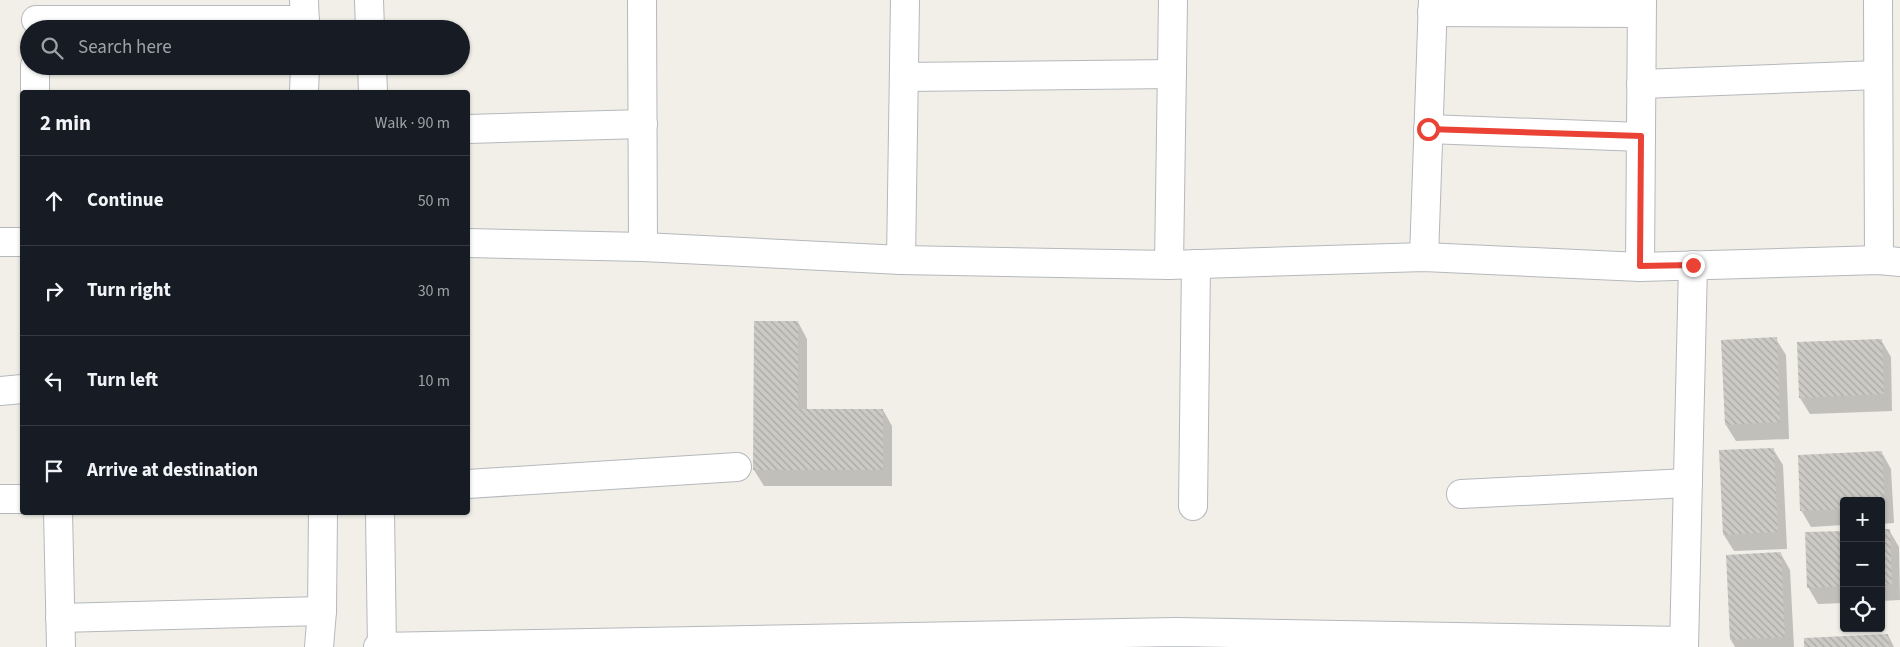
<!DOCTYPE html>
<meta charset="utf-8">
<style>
body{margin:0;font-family:"Source Sans 3",sans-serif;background:#20242c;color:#f1f3f6}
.controls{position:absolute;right:15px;bottom:15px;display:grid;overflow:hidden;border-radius:5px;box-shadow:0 1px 4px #0004}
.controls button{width:45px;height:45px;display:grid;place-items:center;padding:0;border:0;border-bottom:1px solid #363941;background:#171b24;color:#f1f3f6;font:25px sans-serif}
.stop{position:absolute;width:15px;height:15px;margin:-11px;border:4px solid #ea4335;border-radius:50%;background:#fff}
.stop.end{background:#ea4335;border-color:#fff;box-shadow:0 1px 5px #0008}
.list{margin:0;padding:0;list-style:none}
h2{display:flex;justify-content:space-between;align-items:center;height:65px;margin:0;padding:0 20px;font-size:21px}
h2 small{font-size:16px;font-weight:400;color:#9ea1a6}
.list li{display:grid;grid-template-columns:32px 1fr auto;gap:15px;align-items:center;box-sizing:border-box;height:90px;padding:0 20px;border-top:1px solid #363941}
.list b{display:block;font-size:19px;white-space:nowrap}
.list em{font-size:16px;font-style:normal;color:#9ea1a6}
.icon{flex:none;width:28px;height:28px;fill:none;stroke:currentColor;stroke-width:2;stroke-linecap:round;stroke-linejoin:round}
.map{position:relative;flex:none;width:1900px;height:647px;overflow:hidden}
.search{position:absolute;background:#171b24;box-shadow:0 1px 4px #0004;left:20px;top:20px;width:450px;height:55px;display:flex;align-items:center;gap:12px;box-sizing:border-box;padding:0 18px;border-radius:28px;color:#9ea1a6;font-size:19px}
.panel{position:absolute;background:#171b24;box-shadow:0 1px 4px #0004;left:20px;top:90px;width:450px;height:425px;border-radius:5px}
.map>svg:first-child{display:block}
.shadow{fill:#0003}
.building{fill:url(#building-back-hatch)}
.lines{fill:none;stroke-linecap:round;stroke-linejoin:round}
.minor-casing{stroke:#b5b8bc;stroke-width:30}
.tertiary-casing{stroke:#b5b8bc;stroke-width:30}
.minor{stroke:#fff;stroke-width:28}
.tertiary{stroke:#fff;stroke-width:28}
.route{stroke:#ea4335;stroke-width:6}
</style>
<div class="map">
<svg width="1900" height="647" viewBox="0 0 1900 647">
<defs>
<pattern id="building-back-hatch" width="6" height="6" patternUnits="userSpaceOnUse" patternTransform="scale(1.25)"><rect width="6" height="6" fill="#cccac5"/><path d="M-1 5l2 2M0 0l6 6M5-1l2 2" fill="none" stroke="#a9a8a4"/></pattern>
</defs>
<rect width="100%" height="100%" fill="#f1efe8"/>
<g class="shadow">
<polygon points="798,322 807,339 807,410 883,410 892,426 892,486 764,486 754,470"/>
<polygon points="1776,339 1786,355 1789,439 1736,441 1726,425"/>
<polygon points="1881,340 1891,357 1892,411 1810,414 1800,398"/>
<polygon points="1773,449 1783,465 1787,549 1734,551 1724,535"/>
<polygon points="1882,453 1891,469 1894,523 1881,524 1881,501 1844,501 1844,525 1811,527 1801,510"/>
<polygon points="1881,530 1889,530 1899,547 1900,600 1881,601"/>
<polygon points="1844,532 1844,603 1818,604 1808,587"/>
<polygon points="1781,554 1790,570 1794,647 1735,647 1731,640"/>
<polygon points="1888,635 1894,647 1805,647"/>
</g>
<g class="building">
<polygon points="754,321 798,321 798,409 883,409 883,470 753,470"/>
<polygon points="1777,337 1780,422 1725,425 1721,340"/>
<polygon points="1882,339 1884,394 1799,398 1797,342"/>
<polygon points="1774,448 1778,532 1723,535 1719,450"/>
<polygon points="1882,451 1885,507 1881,507 1881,501 1844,501 1844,509 1800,511 1798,455"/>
<polygon points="1881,529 1890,529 1892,584 1881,584"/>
<polygon points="1844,531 1844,586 1807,588 1805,532"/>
<polygon points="1781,552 1785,637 1730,640 1726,555"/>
<polygon points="1888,634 1889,647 1804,647 1804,638"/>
</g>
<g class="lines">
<defs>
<g id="minor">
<polyline points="642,0 643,247"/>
<polyline points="1878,0 1879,260"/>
<polyline points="1432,12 1641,13"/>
<polyline points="36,20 305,20"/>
<polyline points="904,77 1172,74"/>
<polyline points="1641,84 1878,75"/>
<polyline points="35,92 35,66"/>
<polyline points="468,129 643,124"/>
<polyline points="1428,129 1641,137"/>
<polyline points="0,242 22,242"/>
<polyline points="468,243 643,247 901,260 1169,265 1424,257 1640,267 1879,260 1900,262"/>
<polyline points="1424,257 1433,0"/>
<polyline points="901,260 905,0"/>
<polyline points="1169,265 1173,0"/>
<polyline points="1640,267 1642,0"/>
<polyline points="0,391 22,389"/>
<polyline points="468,484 737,467"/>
<polyline points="1461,494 1688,483"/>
<polyline points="0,499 22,499"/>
<polyline points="1193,506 1196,264"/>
<polyline points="58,512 61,647"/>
<polyline points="60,618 322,611"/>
<polyline points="378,647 1176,632 1684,641"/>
<polyline points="1684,647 1693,265"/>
</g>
<g id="tertiary">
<polyline points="304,0 305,29"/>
<polyline points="369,0 370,29"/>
<polyline points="372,66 373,92"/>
<polyline points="304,92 305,66"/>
<polyline points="380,512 382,647"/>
<polyline points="319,647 322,611 323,512"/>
</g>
</defs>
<use href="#minor" class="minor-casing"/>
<use href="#tertiary" class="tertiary-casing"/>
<use href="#minor" class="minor"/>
<use href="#tertiary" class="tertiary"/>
</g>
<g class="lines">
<polyline class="route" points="1428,129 1641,136 1640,266 1693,265"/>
</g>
</svg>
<div class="controls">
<button>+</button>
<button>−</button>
<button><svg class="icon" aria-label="locate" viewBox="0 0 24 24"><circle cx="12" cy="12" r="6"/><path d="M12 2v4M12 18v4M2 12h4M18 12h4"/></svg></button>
</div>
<div class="stop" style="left:1428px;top:129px"></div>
<div class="stop end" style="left:1693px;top:265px"></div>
<div class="search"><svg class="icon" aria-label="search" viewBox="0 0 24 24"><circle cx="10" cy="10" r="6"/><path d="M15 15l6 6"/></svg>Search here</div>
<section class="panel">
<h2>2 min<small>Walk · 90 m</small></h2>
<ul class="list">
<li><svg class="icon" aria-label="ahead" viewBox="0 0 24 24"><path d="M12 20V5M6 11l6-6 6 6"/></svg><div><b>Continue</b></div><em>50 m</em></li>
<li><svg class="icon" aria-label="right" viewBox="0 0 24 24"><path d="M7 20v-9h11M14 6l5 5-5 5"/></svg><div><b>Turn right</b></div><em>30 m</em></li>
<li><svg class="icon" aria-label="left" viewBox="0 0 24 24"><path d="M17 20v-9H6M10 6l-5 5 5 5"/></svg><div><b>Turn left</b></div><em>10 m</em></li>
<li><svg class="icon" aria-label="arrive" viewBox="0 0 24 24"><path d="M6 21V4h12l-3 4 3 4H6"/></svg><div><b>Arrive at destination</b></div></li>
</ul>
</section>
</div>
